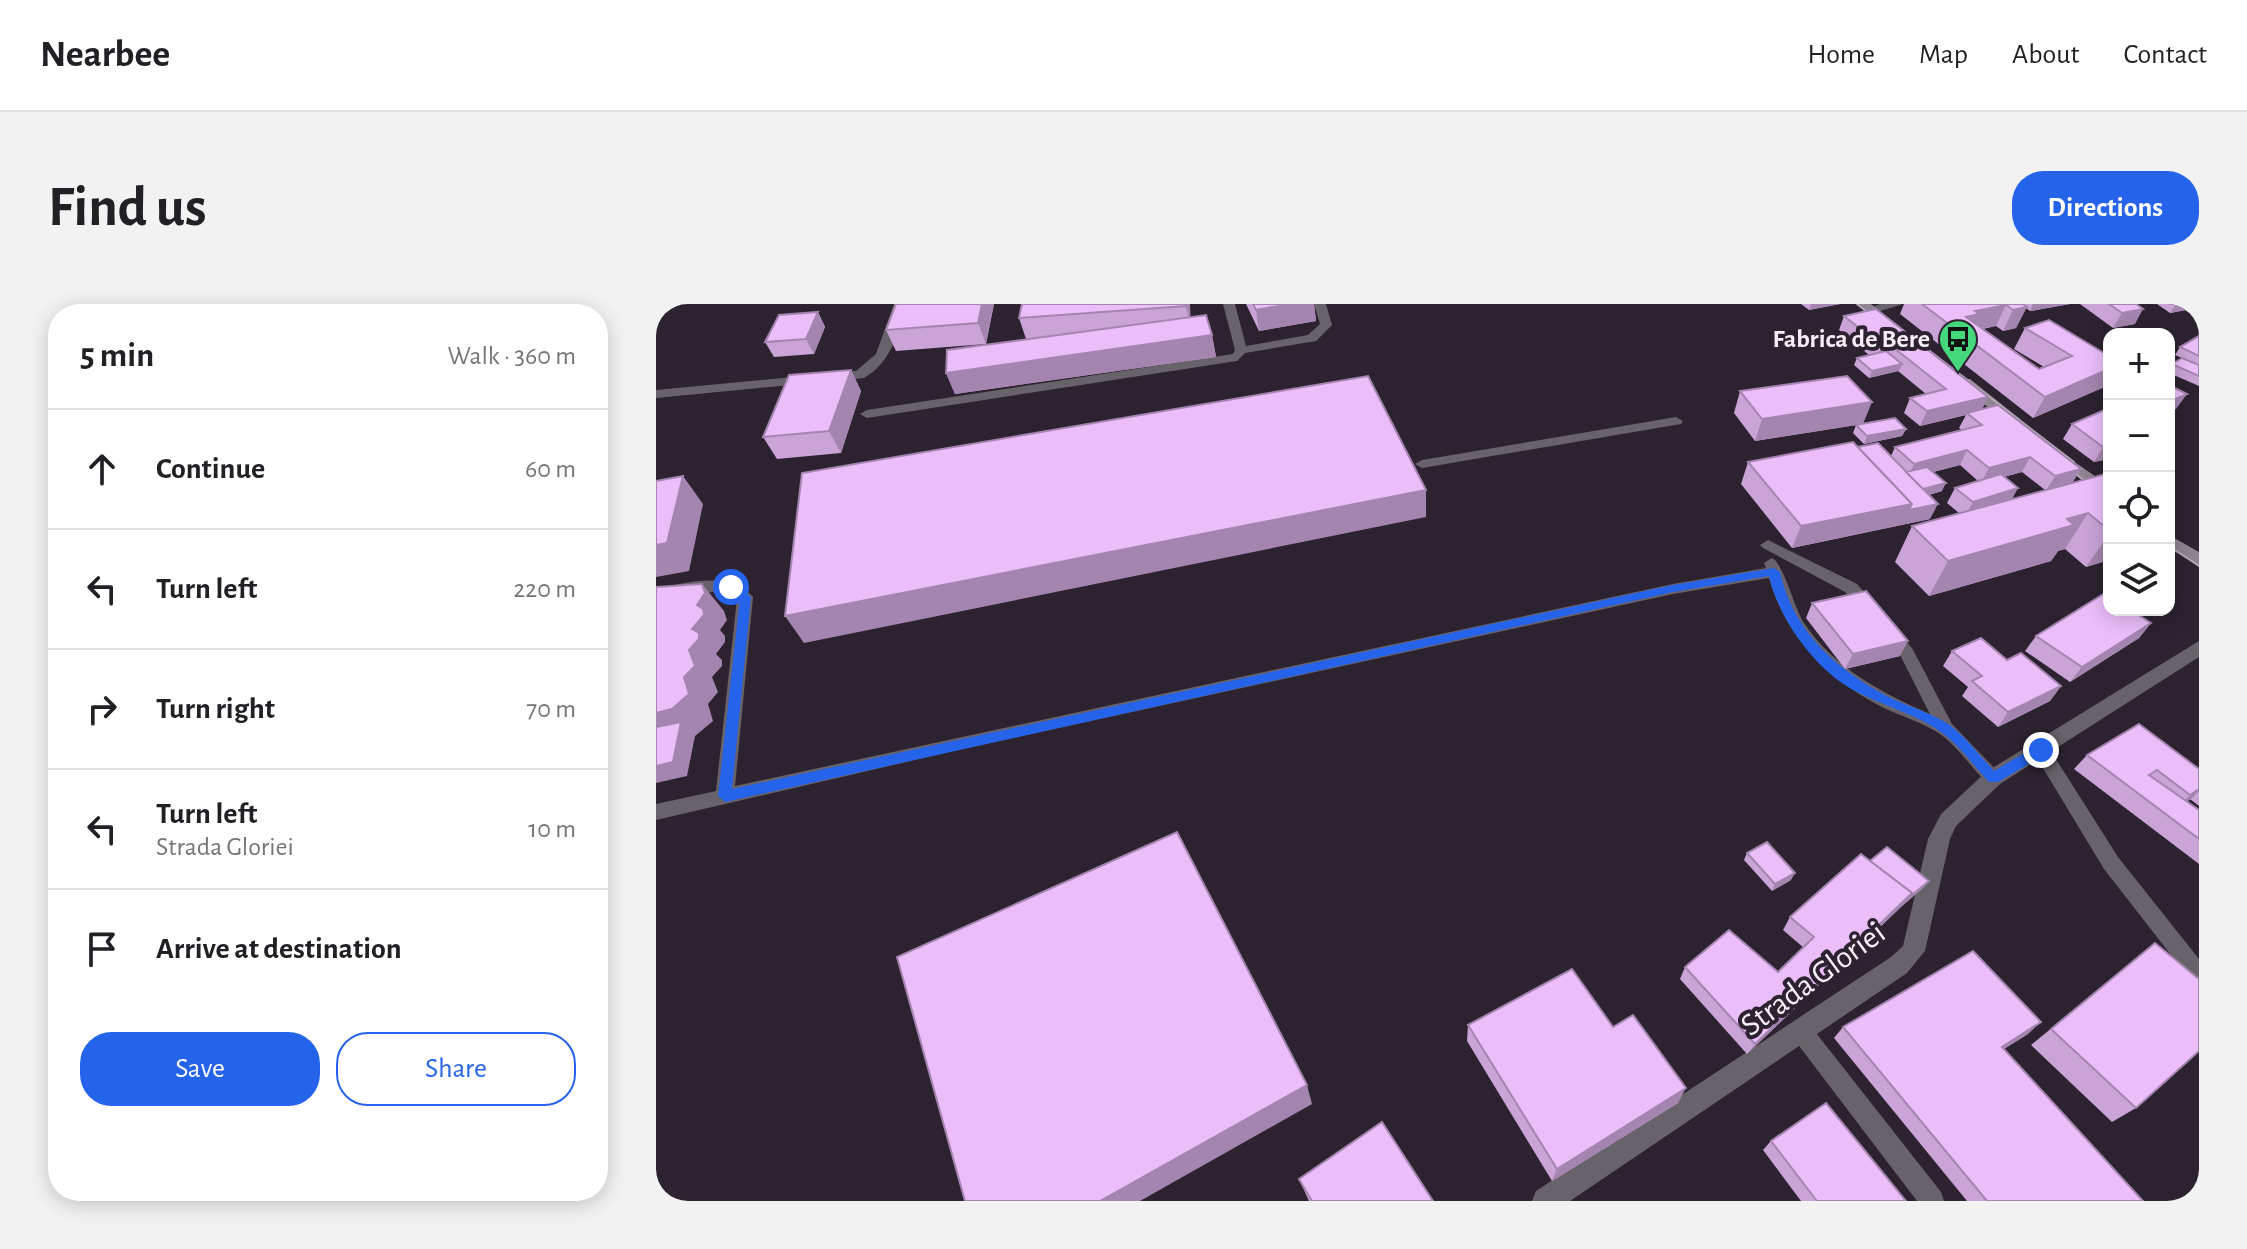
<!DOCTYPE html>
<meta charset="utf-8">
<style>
body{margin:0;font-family:"Alegreya Sans",sans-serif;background:#f2f2f2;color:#202124}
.controls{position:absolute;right:24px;top:24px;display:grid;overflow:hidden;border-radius:16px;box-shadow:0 4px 20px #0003}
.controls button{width:72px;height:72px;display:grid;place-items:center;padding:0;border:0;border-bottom:2px solid #e0e0e0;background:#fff;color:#202124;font:40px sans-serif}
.stop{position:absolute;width:24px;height:24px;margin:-18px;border:6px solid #2563eb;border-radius:50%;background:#fff}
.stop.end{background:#2563eb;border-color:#fff;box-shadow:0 2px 8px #0008}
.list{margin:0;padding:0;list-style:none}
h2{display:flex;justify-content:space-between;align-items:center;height:104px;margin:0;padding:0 32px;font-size:34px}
h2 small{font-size:26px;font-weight:400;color:#757577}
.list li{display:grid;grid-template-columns:52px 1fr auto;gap:24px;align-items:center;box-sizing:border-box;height:120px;padding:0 32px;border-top:2px solid #e0e0e0}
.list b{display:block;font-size:30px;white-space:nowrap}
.list p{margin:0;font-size:26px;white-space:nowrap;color:#757577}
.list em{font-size:26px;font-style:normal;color:#757577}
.actions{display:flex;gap:16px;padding:24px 32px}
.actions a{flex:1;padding:18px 0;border:2px solid #2563eb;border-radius:32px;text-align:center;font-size:28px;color:#2563eb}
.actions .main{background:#2563eb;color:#fff}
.icon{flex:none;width:44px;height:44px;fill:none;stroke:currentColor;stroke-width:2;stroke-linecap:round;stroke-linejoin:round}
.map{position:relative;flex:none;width:1543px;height:897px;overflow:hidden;border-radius:32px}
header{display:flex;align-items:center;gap:48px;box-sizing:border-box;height:112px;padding:0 40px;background:#fff;border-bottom:2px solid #e0e0e0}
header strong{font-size:38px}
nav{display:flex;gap:44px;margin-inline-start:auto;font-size:28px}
.intro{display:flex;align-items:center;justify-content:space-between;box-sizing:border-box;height:192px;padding:0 48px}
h1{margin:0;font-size:56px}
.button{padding:20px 36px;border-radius:32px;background:#2563eb;color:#fff;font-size:28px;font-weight:700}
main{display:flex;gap:48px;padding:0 48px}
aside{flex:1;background:#fff;border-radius:32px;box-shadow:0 4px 20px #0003}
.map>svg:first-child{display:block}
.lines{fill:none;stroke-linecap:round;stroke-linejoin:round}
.lane{fill:#68626a;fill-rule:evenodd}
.street{fill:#68626a;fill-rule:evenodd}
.secondary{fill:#8d8490;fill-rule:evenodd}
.tram{stroke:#b1a9b4;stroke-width:2}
.wall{fill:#caa3d7;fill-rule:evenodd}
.shaded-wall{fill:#a485af}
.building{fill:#ebbefa;stroke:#a485af;stroke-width:2}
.route{fill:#2563eb}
.labels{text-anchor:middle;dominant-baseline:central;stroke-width:8;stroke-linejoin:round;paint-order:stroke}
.far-poi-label{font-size:26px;font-weight:bold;fill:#f6eff9;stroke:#2c2230;text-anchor:end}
.street-label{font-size:32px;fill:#f6eff9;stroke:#2c2230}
</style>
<header>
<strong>Nearbee</strong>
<nav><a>Home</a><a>Map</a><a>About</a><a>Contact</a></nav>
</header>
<div class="intro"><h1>Find us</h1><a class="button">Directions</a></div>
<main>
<aside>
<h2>5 min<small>Walk · 360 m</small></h2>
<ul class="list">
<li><svg class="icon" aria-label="ahead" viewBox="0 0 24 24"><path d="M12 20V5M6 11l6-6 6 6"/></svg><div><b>Continue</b></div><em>60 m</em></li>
<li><svg class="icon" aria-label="left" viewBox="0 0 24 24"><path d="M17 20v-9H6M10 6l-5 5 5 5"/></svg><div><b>Turn left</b></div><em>220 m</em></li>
<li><svg class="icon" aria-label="right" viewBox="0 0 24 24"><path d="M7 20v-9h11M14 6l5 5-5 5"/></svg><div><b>Turn right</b></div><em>70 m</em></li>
<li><svg class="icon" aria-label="left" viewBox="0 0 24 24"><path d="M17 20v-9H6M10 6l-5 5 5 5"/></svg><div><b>Turn left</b><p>Strada Gloriei</p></div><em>10 m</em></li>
<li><svg class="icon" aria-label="arrive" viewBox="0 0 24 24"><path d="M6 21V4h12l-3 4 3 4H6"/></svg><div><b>Arrive at destination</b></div></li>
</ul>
<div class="actions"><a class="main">Save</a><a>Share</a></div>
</aside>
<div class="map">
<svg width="1543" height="897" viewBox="0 0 1543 897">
<rect width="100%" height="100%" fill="#2c2230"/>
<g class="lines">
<g class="lane">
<polygon points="567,0 579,0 590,42 652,31 664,20 658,0 670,0 676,21 660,37 589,49 581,57 211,114 204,110 211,106 577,50 579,46"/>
<polygon points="1020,113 1027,117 1025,120 766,164 759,160 766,156"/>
<polygon points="1112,236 1201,280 1220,302 1222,306 1220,310 1208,310 1189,288 1107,244 1104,241"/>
<path d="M1116,254C1127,258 1139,306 1148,319C1178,364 1226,389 1274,410L1244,351L1225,328L1227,324H1239L1256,344L1296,420L1343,469L1346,474L1343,479H1331C1316,464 1301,442 1284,430C1268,419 1245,412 1228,404C1173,376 1130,334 1113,274L1017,290L302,446L0,516V500L60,487L81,295L57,288L0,295V285C29,279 75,266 97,293L79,482L1017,280L1110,264L1108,259Z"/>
<polygon points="1385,439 1391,441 1462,553 1543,655 1543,681 1536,678 1448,565 1376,446 1379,441"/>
<polygon points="1145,716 1153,720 1285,888 1288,897 1261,897 1137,734 1134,727 1137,720"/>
</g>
<g class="street">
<path d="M238,0H250C242,29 236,58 208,74L0,94V86L200,67L220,50Z"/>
<polygon points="1224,0 1247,0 1215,10 1209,6"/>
<polygon points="1543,337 1543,353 1344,480 1300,522 1294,535 1269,647 1251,669 914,897 876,897 880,887 1235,653 1247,642 1272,535 1285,510 1330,468"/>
</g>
<g class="secondary">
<polygon points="1201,0 1215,0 1243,22 1231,25"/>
<polygon points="1304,75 1314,75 1364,115 1364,121 1354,121 1304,81"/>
<polygon points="1403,147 1453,182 1453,195 1398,155 1395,152"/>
<polygon points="1513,231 1543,248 1543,262 1513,244"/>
</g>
<g class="tram">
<polyline points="1201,0 1226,20"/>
<polyline points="1231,14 1418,158"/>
<polyline points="1403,157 1453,196"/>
<polyline points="1513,242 1543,262"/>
</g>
</g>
<g class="wall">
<polygon points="240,0 338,0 330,40 240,47 230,26"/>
<polygon points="366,0 534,0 534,13 556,31 560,53 299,90 290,69 370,35 363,14"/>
<polygon points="590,0 658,0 660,17 603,27"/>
<polygon points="1145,0 1184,0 1153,6"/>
<polygon points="1248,0 1414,0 1374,7 1370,4 1360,24 1347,27 1340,22 1327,25 1383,65 1388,63 1358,45 1369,24 1393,16 1453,81 1377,114 1244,10"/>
<polygon points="1424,0 1480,0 1479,20 1457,24"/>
<polygon points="1501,0 1539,0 1536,5 1514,9"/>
<path d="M1220,5L1326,105L1425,165L1416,179L1453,169V256L1430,263L1409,245L1402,247L1395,257L1273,292L1239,258L1256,222L1303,209L1291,199L1299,184L1322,177L1304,161L1277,168L1286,187L1273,191L1274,215L1136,244L1085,180L1092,158L1202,143L1235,152L1239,143L1306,126L1303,124L1310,111L1264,122L1248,109L1254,94L1270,90L1242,67L1213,74L1198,61L1201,54L1213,51L1183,26L1188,12ZM1366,168L1389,186L1356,195L1348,173Z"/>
<polygon points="162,8 169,23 158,50 118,53 109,38"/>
<polygon points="1543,32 1543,82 1513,69 1513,66 1516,60 1526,54 1519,51 1524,43"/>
<polygon points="195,66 205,87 185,149 121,155 107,133"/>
<polygon points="1084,87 1207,120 1250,125 1246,132 1208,140 1197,129 1200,121 1099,137 1078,109"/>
<polygon points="1453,104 1453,155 1438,158 1407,135 1416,120"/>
<polygon points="1156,299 1244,352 1189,365 1150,314"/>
<polygon points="1495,319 1483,334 1414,378 1369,347 1380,332"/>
<polygon points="1296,347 1351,356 1405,382 1394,397 1342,423 1306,392 1312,383 1287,362"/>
<polygon points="1431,451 1543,465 1543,502 1534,495 1535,495 1531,497 1543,506 1543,560 1418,465"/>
<polygon points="1091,549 1135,576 1116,587 1088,556"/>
<polygon points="1214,557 1268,583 1246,602 1091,750 1024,675 1029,663 1122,668 1148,644 1127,626 1134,613"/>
<polygon points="1477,657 1480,804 1456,818 1375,741"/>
<polygon points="812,721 957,723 1022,799 896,877 811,737"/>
<polygon points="1187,723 1372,730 1348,745 1487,897 1311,897 1178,734"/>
<polygon points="1115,837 1250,897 1145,897 1107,846"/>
<polygon points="643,875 777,897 653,897"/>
</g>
<g class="shaded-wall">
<polygon points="326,0 338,0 330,40 322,19"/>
<polygon points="530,0 534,0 535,23 530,2"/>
<polygon points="633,0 658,0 660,17 603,27 600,6"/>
<polygon points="1155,0 1184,0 1153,6"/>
<polygon points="1377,0 1414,0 1374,7"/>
<polygon points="1520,0 1539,0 1536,5 1514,9"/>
<polygon points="1350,1 1340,22 1315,27 1310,13 1319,7"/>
<polygon points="1371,3 1360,24 1347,27 1357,6"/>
<polygon points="1487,5 1479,20 1457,24 1466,9"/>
<polygon points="162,8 169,23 158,50 150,35"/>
<polygon points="556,31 560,53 299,90 290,69"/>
<polygon points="1233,40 1227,55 1220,56 1226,42"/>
<polygon points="1246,60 1243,67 1213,74 1216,67"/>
<polygon points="1453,65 1453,81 1377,114 1389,93"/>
<polygon points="195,66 205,87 185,149 173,127"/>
<polygon points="1531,90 1520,105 1513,108 1513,98"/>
<polygon points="1332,93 1325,108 1311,109 1310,111 1264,122 1271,107"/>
<polygon points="1216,98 1207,120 1099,137 1106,115"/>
<polygon points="1250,125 1246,132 1208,140 1211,132"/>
<polygon points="1453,142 1453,155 1438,158 1447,143"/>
<polygon points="1311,146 1304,161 1251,175 1258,160"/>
<polygon points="1374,153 1366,168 1325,179 1333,164"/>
<polygon points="1425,165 1415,180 1390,187 1399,172"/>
<polygon points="27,172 47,200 33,267 0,273 0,241"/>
<polygon points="1290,179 1286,187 1261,194 1264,186"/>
<polygon points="1362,184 1354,199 1308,214 1317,198"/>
<polygon points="770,186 770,213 148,339 129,312"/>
<polygon points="1256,200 1282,200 1274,215 1136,244 1145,222"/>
<polygon points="1432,209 1409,245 1402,247 1395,257 1273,292 1292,257 1411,215"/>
<polygon points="1453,230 1453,256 1430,263"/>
<polygon points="46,280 68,307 71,316 64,326 69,332 69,338 60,350 66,356 66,362 56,373 62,388 52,400 57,417 39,432 31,472 0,479 0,409 28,373 41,301"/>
<polygon points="1495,319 1483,334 1414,378 1426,363"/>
<polygon points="1252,337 1244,352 1189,365 1197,350"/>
<polygon points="1405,382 1394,397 1342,423 1352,408"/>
<polygon points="1543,485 1543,489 1542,488 1535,495 1519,505 1534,491"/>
<polygon points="1139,569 1135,576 1116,587 1119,580"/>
<polygon points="1273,577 1268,583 1246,602 1251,595"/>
<polygon points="1256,589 1246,602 1091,750 1099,740"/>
<polygon points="1385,718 1372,730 1333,754 1346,743"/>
<polygon points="651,781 656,800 484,897 444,897"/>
<polygon points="1030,784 1022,799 896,877 901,865"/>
</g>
<g class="building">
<polygon points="240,0 326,0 322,19 230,26"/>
<polygon points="366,0 530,0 530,2 363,14"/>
<polygon points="597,0 633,0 600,6"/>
<polygon points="1266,0 1367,0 1371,3 1357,6 1350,1 1319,7 1323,10 1310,13 1383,65 1416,52 1369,24 1393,16 1453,52 1453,65 1389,93"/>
<polygon points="1453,0 1480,0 1487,5 1466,9"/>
<polygon points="1220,5 1332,93 1271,107 1254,94 1290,85 1233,40 1226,42 1188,12"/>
<polygon points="162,8 150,35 109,38 123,11"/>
<polygon points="550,11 556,31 290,69 291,46"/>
<polygon points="1543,32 1543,52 1524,43"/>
<polygon points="1230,47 1246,60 1216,67 1201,54"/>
<polygon points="1526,54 1543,61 1543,72 1516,60"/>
<polygon points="195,66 173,127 107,133 133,71"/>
<polygon points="712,72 770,186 129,312 146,169"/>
<polygon points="1191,72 1216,98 1106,115 1084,87"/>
<polygon points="1513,81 1531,90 1513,98"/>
<polygon points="1342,101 1425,165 1399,172 1374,153 1333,164 1311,146 1258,160 1239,143 1326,121 1311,109"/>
<polygon points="1453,104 1453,142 1447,143 1416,120"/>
<polygon points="1239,114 1250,125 1211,132 1200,121"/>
<polygon points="1197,138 1256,200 1145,222 1092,158"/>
<polygon points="1222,139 1282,200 1253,206 1256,200 1202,143"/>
<polygon points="1271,163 1290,179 1267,185 1250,168"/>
<polygon points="1453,169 1453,226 1432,209 1411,215 1418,221 1292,257 1256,222"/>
<polygon points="1345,170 1362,184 1317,198 1299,184"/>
<polygon points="27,172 11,239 0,241 0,177"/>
<polygon points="46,280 49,289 41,301 47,305 48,311 36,325 43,329 43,335 33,346 39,362 28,373 33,390 16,405 0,409 0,283"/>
<polygon points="1210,287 1252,337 1197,350 1156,299"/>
<polygon points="1449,289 1453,292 1453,306 1475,306 1495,319 1426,363 1380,332"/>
<polygon points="1325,334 1351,356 1365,349 1405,382 1352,408 1316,377 1326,372 1296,347"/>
<polygon points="25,418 17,458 0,462 0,423"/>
<polygon points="1483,420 1543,465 1543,485 1534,491 1501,466 1493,471 1543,506 1543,535 1431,451"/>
<polygon points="521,528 651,781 444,897 309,897 241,653"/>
<polygon points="1111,538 1139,569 1119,580 1091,549"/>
<polygon points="1231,543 1273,577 1251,595 1256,589 1214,557"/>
<polygon points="1205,550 1256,589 1099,740 1029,663 1073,626 1122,668 1158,633 1134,613"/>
<polygon points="1499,639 1543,675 1543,747 1480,804 1395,725"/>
<polygon points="1317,647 1385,718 1346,743 1487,897 1331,897 1187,723"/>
<polygon points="916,665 957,723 977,711 1030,784 901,865 812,721"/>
<polygon points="1170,799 1250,897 1161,897 1115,837"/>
<polygon points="726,818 777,897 656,897 643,875"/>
</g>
<path class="route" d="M1118,264L1124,268C1137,329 1185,370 1239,396C1257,404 1280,411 1295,422C1311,435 1325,453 1338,467L1380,442H1390V450L1342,478H1333C1318,462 1303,441 1285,428C1262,411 1228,402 1201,388C1161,368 1123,316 1113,272L1017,288L69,498L62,492L84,294L69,283L75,279L95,293L76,485L1017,281Z"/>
<defs>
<symbol id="bus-pin" viewBox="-11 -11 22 30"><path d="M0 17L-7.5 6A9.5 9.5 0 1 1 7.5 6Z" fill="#44d77b" stroke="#2c2230"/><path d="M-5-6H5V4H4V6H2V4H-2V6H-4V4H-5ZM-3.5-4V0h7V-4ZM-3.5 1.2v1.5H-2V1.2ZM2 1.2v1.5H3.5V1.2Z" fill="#111"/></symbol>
</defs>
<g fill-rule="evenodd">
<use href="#bus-pin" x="1280" y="13" width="44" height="60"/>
</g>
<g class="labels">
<g class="far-poi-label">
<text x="1274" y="35">Fabrica de Bere</text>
</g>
<g class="street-label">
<text transform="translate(1157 675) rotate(-36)">Strada Gloriei</text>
</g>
</g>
</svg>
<div class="controls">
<button>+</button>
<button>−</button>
<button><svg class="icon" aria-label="locate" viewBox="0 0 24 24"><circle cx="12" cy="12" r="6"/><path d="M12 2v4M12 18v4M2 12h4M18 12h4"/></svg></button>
<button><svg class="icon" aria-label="layers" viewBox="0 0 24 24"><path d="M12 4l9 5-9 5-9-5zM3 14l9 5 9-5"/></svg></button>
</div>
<div class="stop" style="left:75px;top:283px"></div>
<div class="stop end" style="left:1385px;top:446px"></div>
</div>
</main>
